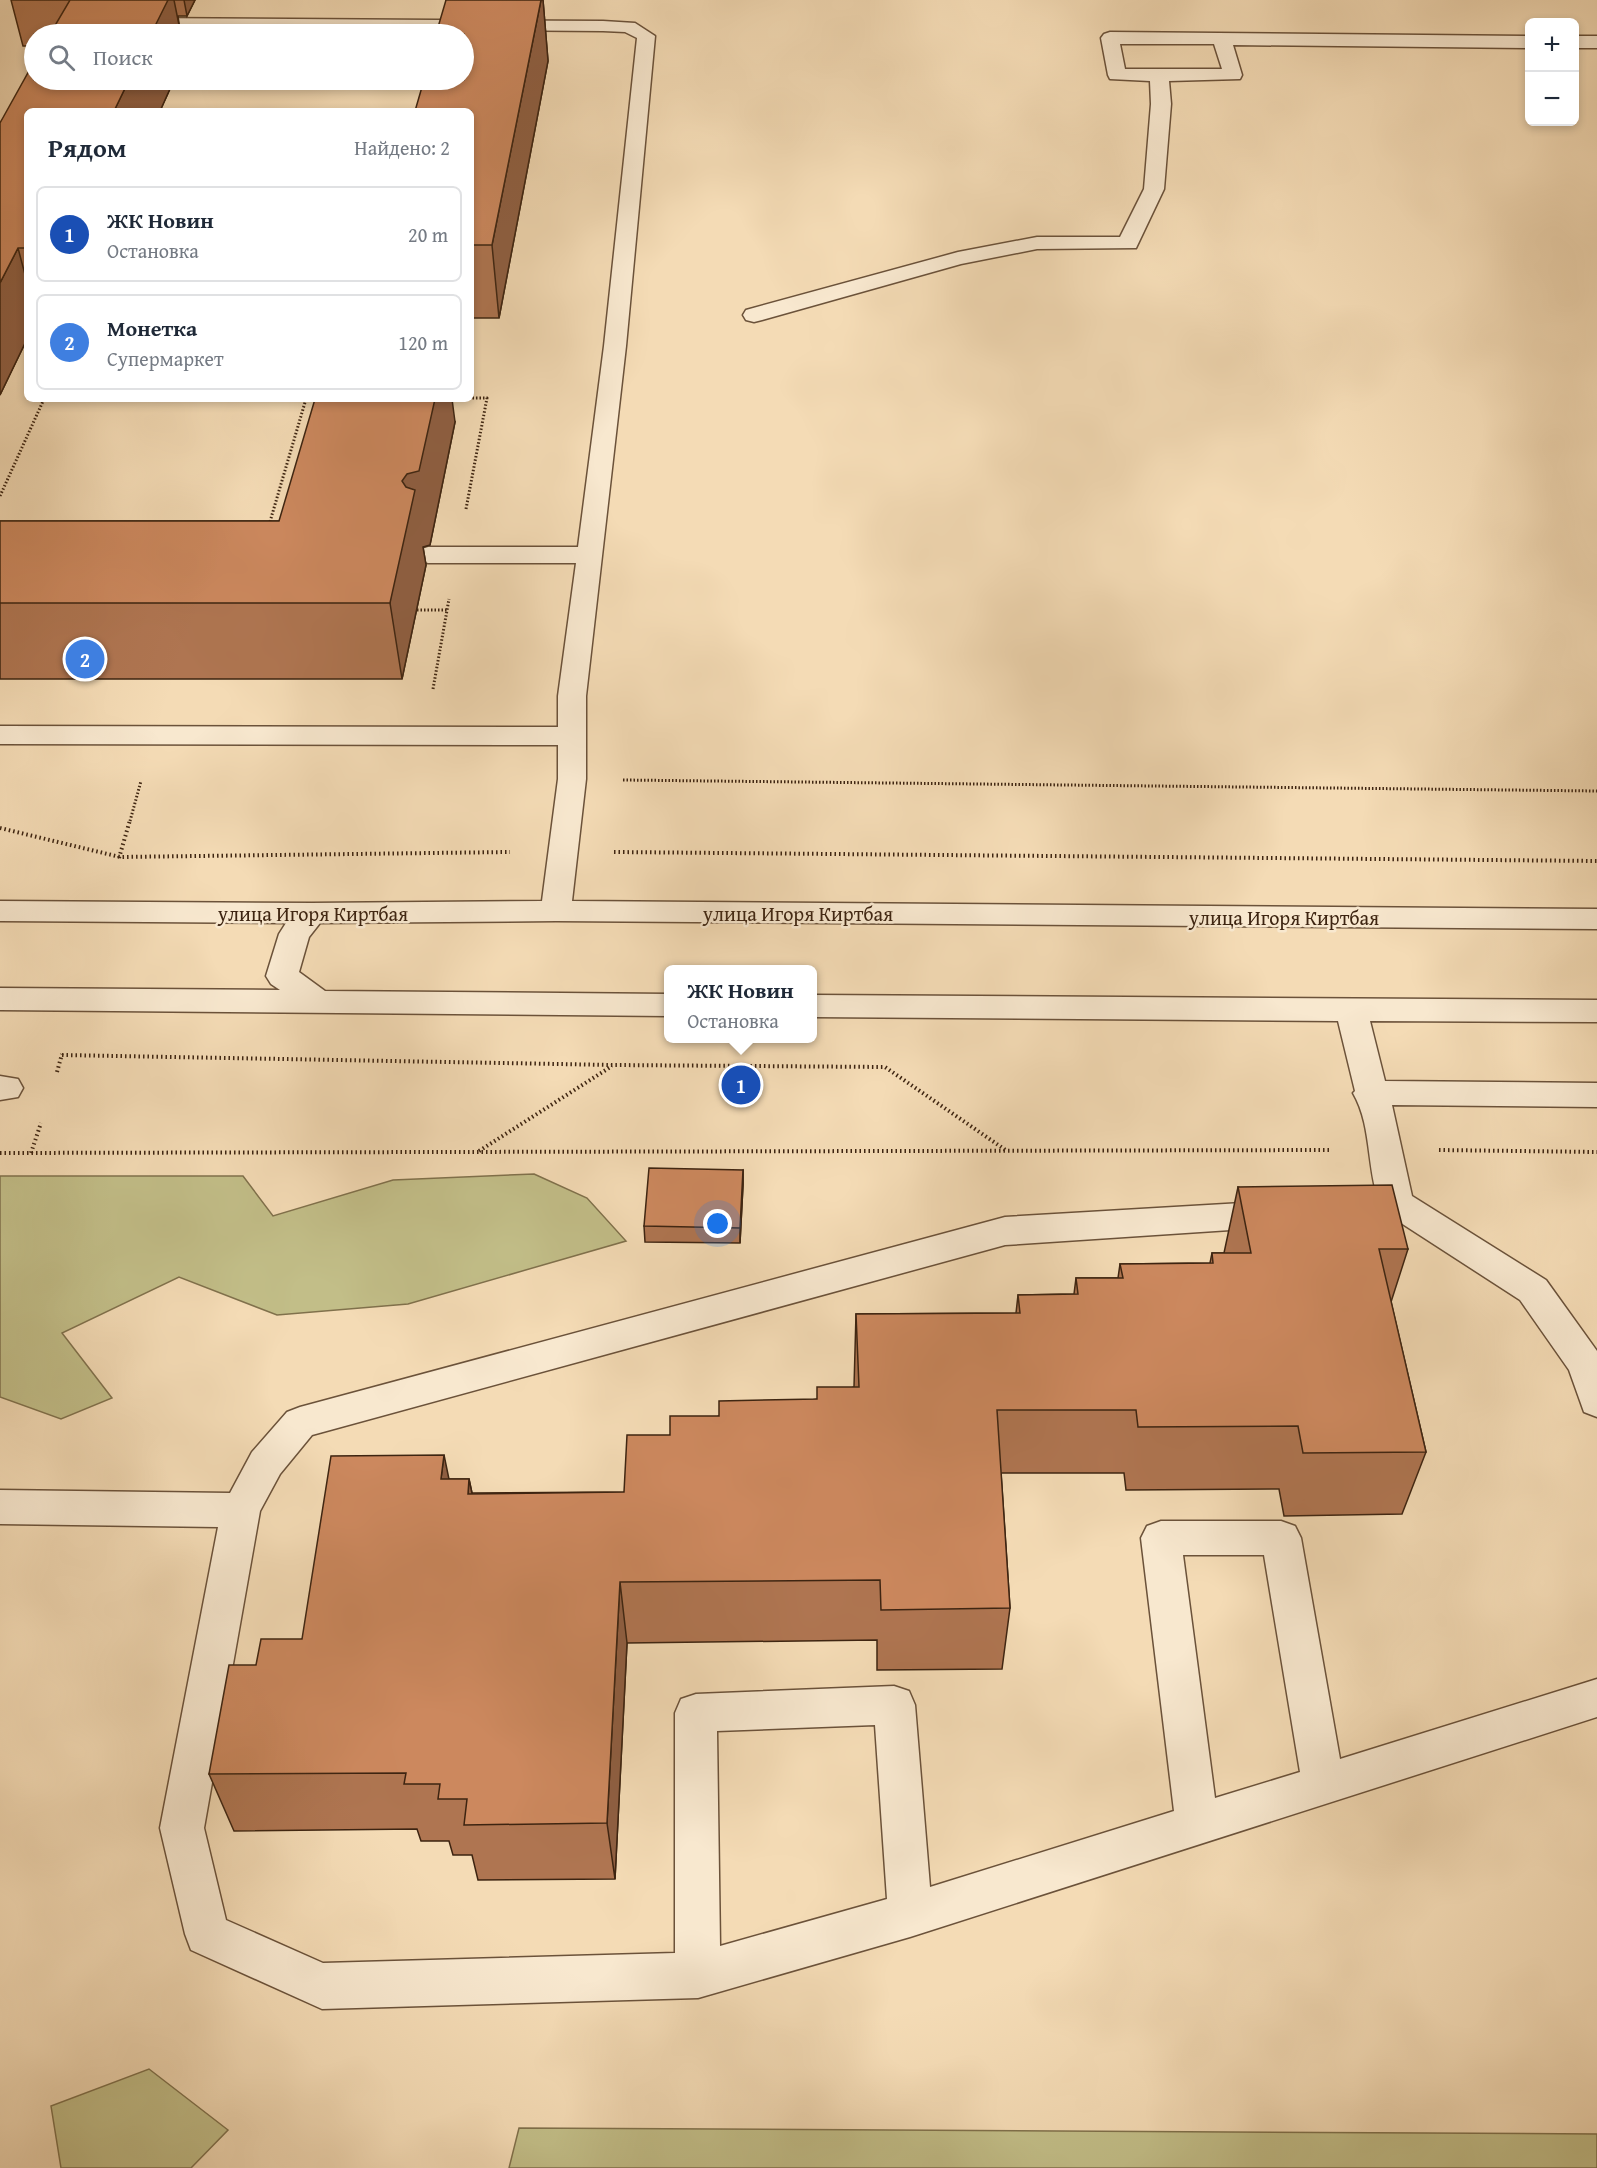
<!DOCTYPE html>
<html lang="ru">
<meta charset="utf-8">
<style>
body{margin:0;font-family:"Gentium Book Plus",serif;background:#f2f2f3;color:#1f2937}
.controls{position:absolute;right:18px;top:18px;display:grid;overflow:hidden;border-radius:9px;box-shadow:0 3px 9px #0003}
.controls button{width:54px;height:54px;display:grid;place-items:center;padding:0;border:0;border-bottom:2px solid #e0e1e3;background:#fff;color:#1f2937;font:30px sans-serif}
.you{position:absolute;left:718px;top:1224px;width:21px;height:21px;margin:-15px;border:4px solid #fff;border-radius:50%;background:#1a73e8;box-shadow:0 0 0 9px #1a73e833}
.badge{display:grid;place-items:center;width:39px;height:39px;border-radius:50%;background:#1a73e8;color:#fff;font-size:20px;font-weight:700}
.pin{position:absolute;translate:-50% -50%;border:3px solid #fff;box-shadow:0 2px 6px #0006}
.popup{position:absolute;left:664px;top:965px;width:153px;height:78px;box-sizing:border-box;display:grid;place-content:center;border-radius:9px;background:#fff;filter:drop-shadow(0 2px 4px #0005);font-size:20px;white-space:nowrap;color:#747a83}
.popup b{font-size:22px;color:#1f2937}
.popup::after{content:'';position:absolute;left:50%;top:100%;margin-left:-12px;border:12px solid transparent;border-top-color:#fff}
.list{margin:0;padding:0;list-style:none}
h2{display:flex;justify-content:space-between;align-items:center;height:78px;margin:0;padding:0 24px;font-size:26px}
h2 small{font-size:20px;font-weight:400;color:#747a83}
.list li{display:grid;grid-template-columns:39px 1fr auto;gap:18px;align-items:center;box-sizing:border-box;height:96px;margin:0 12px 12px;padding:0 12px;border:2px solid #e0e1e3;border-radius:9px}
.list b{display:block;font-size:22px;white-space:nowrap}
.list p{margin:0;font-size:20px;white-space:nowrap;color:#747a83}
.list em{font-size:20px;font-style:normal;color:#747a83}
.icon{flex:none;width:33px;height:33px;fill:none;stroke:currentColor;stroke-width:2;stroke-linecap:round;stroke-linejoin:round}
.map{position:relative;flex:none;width:1597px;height:2168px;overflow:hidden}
.search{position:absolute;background:#fff;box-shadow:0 3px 9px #0003;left:24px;top:24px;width:450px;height:66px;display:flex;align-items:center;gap:15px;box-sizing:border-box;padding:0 21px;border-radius:33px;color:#747a83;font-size:22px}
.panel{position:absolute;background:#fff;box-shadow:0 3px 9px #0003;left:24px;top:108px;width:450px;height:294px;border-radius:9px}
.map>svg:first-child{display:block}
.green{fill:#c2be88;stroke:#80714c;stroke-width:1.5}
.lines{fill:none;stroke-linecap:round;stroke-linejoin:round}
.minor-casing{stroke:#6b523a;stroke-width:3}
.path-far1{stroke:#3d2411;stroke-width:3;stroke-dasharray:1.5 2;stroke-linecap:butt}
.path{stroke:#3d2411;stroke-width:4;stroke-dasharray:1.5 3;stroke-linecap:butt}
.minor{fill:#f8e8cf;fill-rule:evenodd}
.wall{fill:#af7551;stroke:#3d2411;stroke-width:1.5}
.shaded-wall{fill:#8f5f42;stroke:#3d2411;stroke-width:1.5}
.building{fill:#cc885e;stroke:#3d2411;stroke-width:1.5}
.labels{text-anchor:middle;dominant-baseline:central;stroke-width:5;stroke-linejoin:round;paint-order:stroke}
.street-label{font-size:20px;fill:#3d2411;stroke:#f8e8cf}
</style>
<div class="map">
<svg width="1597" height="2168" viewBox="0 0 1597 2168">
<rect width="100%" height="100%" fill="#f4dbb5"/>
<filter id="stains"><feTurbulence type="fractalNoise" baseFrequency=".00333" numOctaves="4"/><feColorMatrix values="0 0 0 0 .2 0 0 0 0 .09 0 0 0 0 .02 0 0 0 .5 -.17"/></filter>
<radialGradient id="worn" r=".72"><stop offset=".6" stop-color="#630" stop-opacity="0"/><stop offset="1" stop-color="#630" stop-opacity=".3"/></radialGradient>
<g class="green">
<polygon points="534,1174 587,1198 626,1241 408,1304 277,1315 179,1277 62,1333 112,1398 61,1419 0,1397 0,1176 243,1176 273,1216 393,1180"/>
<polygon points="149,2069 228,2130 191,2168 61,2168 51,2106"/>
<polygon points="519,2128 1597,2134 1597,2168 509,2168"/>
</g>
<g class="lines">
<defs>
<g id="minor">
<polygon points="135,18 603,21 635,23 655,36 626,346 586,696 586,779 572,901 1597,909 1597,929 556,921 320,923 309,937 299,972 325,991 669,994 669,1016 0,1010 0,988 280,990 271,984 266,976 279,934 286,923 0,921 0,901 312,903 542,901 558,779 558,745 0,744 0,726 558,727 558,696 576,563 428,563 419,560 415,555 419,550 428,547 578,547 604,346 637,38 625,32 603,31 129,27 126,23 129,19"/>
<path d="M1110,32L1530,36V48L1233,45L1242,75L1240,79L1169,81L1171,104L1164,189L1136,248L1037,249L961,264L762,320L754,322L746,320L743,315L746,310L958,252L1037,237H1120L1144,189L1151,104L1150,81L1110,79L1108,75L1101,38L1104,34ZM1120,44H1214L1222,69H1125Z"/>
<rect x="1574" y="36" width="23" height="12"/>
<path d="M813,995L1597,1000V1022L1370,1021L1385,1081L1597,1083V1107L1392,1105L1412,1196L1546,1280L1597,1351V1417L1584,1412L1569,1370L1520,1300L1384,1212C1365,1177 1374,1129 1353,1093L1355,1091L1338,1021L813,1017Z"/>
<polygon points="0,1076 18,1079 23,1088 18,1097 0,1100"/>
<path d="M1275,1201L1287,1205L1292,1214L1287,1223L1275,1227L1005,1245L312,1435L280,1474L260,1511L204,1828L226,1920L323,1963L675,1953V1713L681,1699L696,1694L894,1686L909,1691L915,1705L930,1887L1174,1811L1141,1538L1147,1526L1161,1521H1281L1295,1526L1301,1538L1340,1759L1597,1679V1717L910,1937L698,1998L322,2009L191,1950L185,1934L160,1828L218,1527L0,1524V1490L230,1493L252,1452L287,1412L300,1407L1005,1217ZM1183,1555H1264L1300,1772L1215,1798ZM875,1725L887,1899L720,1946L717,1731Z"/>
</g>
</defs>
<use href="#minor" class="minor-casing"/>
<g class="path-far1">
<polyline points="0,496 44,399"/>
<polyline points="466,509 487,398 471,398"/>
<polyline points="269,525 306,399"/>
<polyline points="417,610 447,610"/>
<polyline points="433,689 449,599"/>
<polyline points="623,780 1597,791"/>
<polyline points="130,821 141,781"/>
</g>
<g class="path">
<polyline points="0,828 120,857 510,852"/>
<polyline points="614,852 1597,861"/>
<polyline points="119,858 130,820"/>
<polyline points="62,1055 612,1065 885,1067 1007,1151"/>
<polyline points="57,1072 62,1054"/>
<polyline points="1439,1150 1597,1152"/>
<polyline points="479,1151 612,1066"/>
<polyline points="0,1153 1332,1150"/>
<polyline points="31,1153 41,1123"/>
</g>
<use href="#minor" class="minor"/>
</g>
<g class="wall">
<polygon points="11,0 195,0 187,16 178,16 180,30 178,34 34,34 34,46 23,46"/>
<polygon points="446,0 543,0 548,61 499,318 471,318 471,111"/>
<polygon points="34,80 174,80 160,111 27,111 27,339 0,395 0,123"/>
<polygon points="455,422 430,545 423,547 426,565 402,679 0,679 0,521 279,521"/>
<polygon points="743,1170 743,1185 740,1243 645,1242 644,1226"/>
<polygon points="1238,1187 1408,1249 1391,1302 1426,1452 1402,1514 1284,1516 1279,1489 1126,1490 1124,1473 1001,1473 1010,1608 1002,1669 877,1670 877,1640 627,1643 615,1879 478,1880 472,1855 453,1855 449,1841 421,1841 417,1829 234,1831 209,1774 256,1665 302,1639 449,1479 469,1479 472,1493 624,1492 670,1435 719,1416 817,1399 854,1387 856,1314 1016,1313 1018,1295 1074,1294 1076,1278 1118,1278 1120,1264 1210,1263 1212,1253 1224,1253"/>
</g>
<g class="shaded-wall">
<polygon points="153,0 174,0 180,30 178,34 151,34"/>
<polygon points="184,0 195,0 187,16"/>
<polygon points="541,0 543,0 548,61 499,318 492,245"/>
<polygon points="129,80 174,80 160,111 114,111"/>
<polygon points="18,248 27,282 27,339 0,395 0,283"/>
<polygon points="435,399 452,399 455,422 430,545 423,547 426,565 402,679 390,603 402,481"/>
<polygon points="743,1170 743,1185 740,1243 740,1228"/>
<polygon points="444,1455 457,1518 441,1479"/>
<polygon points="469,1479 482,1541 468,1494"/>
<polygon points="620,1582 627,1643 615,1879 607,1823"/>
</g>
<g class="building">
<polygon points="70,0 168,0 151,34 50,34"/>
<polygon points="446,0 541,0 492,245 471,245 471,111 415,111 424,80 464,80 464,34 436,34"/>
<polygon points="34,62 34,80 129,80 114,111 27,111 27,248 18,248 0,283 0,123"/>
<polygon points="315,399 435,399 419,471 407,474 402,481 406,487 415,490 390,603 0,603 0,521 279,521"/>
<polygon points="649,1168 743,1170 740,1228 644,1226"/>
<polygon points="1392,1185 1408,1249 1379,1249 1426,1452 1303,1453 1298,1426 1138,1427 1136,1410 997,1410 1010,1608 881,1610 880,1580 620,1582 607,1823 464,1825 467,1799 438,1799 440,1784 404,1784 406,1773 209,1774 229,1665 256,1665 261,1639 302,1639 331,1456 444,1455 441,1479 469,1479 468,1494 624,1492 627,1435 670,1435 670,1416 719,1416 719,1401 817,1399 817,1387 859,1387 856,1314 1020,1313 1018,1295 1078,1294 1076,1278 1123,1278 1120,1264 1213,1263 1212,1253 1251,1253 1238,1187"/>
</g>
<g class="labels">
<g class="street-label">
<text x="313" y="913">улица Игоря Киртбая</text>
<text x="798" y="913">улица Игоря Киртбая</text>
<text x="1284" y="917">улица Игоря Киртбая</text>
</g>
</g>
<rect width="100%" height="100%" filter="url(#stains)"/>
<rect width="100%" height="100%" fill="url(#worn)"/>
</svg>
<div class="controls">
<button>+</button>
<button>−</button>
</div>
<div class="you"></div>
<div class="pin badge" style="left:741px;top:1085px;background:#1a4fb4">1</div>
<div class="popup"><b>ЖК Новин</b>Остановка</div>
<div class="pin badge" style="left:85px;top:659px;background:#3f7fe0">2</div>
<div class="search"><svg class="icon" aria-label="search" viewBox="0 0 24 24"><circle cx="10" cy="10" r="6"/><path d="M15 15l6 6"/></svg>Поиск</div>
<section class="panel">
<h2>Рядом<small>Найдено: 2</small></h2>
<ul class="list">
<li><span class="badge" style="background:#1a4fb4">1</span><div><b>ЖК Новин</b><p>Остановка</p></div><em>20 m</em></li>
<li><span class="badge" style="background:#3f7fe0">2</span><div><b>Монетка</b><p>Супермаркет</p></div><em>120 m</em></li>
</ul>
</section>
</div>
